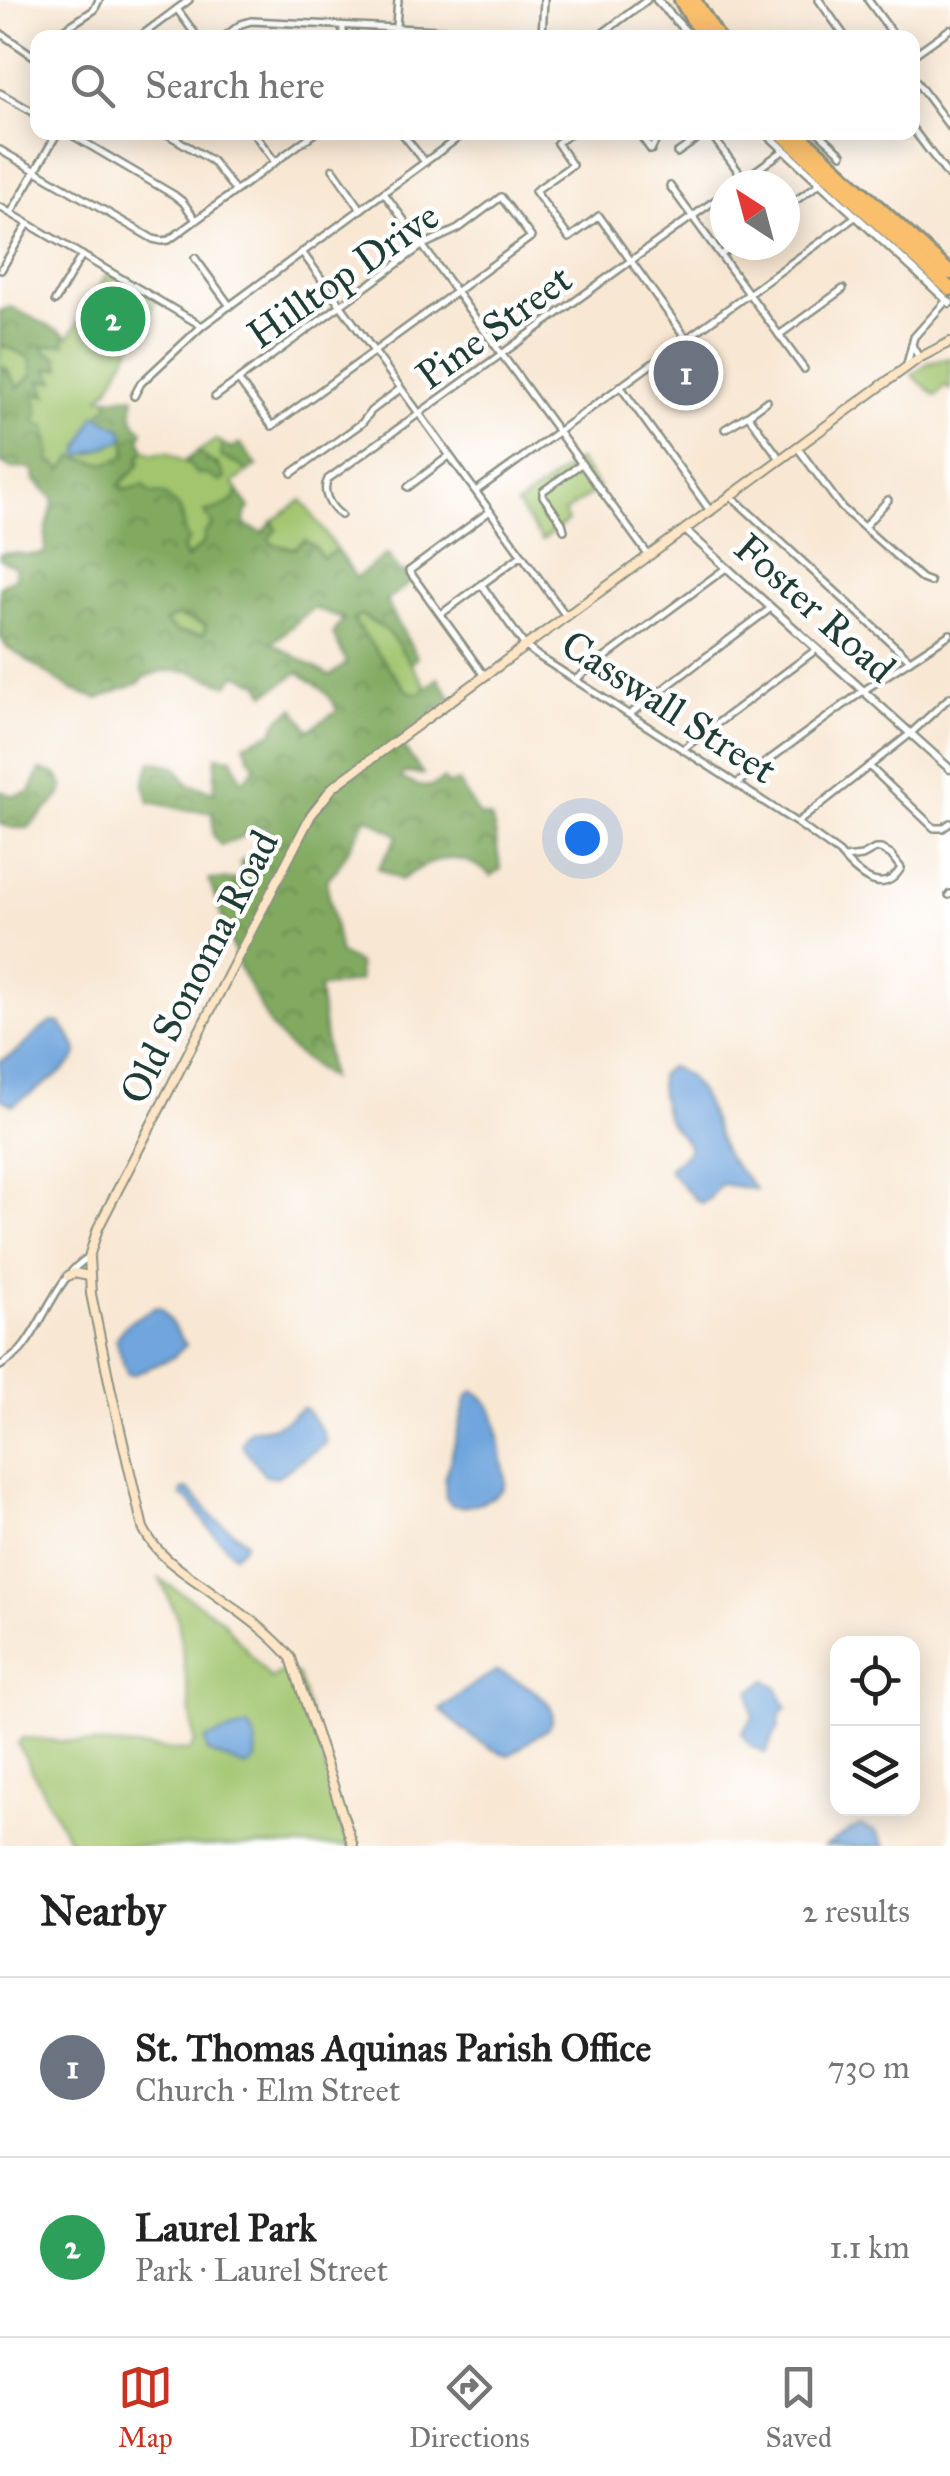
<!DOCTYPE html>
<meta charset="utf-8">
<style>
body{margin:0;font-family:"IM FELL Great Primer",serif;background:#f6f6f6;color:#222}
.controls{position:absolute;right:30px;bottom:30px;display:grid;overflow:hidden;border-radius:20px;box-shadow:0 5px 25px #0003}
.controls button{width:90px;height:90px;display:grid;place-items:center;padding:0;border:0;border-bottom:2px solid #e0e0e0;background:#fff;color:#222;font:50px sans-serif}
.compass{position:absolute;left:710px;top:170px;width:90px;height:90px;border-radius:50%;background:#fff;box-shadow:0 5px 25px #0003;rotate:324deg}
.you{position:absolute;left:582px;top:838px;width:35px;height:35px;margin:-25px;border:8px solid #fff;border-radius:50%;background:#1a73e8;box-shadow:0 0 0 15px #1a73e833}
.badge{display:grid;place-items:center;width:65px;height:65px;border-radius:50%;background:#c8321e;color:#fff;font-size:32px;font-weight:700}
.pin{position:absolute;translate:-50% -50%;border:5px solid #fff;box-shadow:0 2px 10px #0006}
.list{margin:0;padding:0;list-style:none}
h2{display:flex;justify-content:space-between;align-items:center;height:130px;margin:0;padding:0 40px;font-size:42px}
h2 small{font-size:32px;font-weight:400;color:#767676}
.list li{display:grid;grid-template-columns:65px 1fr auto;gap:30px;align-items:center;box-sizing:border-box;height:180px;padding:0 40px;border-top:2px solid #e0e0e0}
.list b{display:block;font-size:38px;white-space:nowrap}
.list p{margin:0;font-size:32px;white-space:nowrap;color:#767676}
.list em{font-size:32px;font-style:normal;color:#767676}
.icon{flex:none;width:55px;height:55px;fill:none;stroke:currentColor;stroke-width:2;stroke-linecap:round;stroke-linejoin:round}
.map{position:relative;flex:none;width:950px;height:1846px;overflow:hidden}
.search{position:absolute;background:#fff;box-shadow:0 5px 25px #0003;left:30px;right:30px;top:30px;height:110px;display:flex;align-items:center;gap:25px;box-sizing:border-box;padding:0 35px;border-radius:20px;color:#767676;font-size:38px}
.sheet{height:490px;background:#fff}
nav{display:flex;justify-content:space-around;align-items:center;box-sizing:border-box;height:140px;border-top:2px solid #e0e0e0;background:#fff;font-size:28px;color:#767676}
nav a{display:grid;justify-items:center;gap:5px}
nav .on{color:#c8321e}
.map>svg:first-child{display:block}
.green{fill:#a2c56e;stroke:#608151;stroke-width:2.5}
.forest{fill:url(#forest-crowns);stroke:#50744a;stroke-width:2.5;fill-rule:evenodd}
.water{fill:#70a5dd;stroke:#487188;stroke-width:2.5}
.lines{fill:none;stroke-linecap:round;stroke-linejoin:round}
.minor-casing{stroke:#8c9284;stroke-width:10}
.tertiary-casing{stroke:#8c9284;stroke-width:11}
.secondary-casing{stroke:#8c9284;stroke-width:12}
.motorway-casing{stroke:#8c9284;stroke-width:18}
.minor{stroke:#fff;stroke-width:5}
.tertiary{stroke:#fff;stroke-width:6}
.secondary{stroke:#fde5c5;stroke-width:8}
.motorway{stroke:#f9bf6d;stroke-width:12}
.labels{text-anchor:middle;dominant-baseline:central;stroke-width:9;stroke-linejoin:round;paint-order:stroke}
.street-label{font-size:40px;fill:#1f3d34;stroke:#fff}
</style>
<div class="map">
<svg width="950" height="1846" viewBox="0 0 950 1846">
<defs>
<pattern id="forest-crowns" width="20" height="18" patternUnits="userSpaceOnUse" patternTransform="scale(2.5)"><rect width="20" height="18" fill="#81aa61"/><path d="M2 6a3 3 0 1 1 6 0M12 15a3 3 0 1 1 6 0" fill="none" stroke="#698c51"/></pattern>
</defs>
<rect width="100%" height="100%" fill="#fff"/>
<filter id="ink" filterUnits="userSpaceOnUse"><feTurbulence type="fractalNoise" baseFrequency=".01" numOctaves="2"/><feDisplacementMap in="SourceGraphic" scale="20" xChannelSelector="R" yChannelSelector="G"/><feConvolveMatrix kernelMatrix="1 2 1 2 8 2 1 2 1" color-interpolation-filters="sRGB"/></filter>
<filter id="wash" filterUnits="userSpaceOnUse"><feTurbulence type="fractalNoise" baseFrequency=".0048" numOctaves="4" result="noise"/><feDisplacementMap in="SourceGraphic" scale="40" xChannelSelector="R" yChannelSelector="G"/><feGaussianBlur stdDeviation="2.25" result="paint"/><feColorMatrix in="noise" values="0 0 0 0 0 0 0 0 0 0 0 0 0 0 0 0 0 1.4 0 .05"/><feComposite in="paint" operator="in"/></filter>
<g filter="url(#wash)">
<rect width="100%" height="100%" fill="#f8e7d3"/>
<g class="green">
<polygon points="109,271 157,300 108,389 100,397 107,398 110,405 103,410 98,418 95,416 90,454 125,439 126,456 105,464 73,457 62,471 49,461 46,426 38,424 33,418 34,395 47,395 40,381 53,381 46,368 61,368 42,346 64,344 64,334 69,337"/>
<polygon points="693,341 714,370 709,373 710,376 688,393 683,386 693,378 682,363 670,364 665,367 662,363"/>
<path d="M0,346C11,346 20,354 31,358L33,375L18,388L6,368L0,367Z"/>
<polygon points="950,358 950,390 945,386 936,396 912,375 928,363"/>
<path d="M216,440L222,443L221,457L238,464L248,472L233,483L238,491L235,500L216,510L213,524L205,533L203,544L186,559C180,544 189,526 180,510C169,491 135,496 119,486L140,464V455L145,450L153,454L167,452L206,474L224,478L218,464L208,461L198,452Z"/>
<polygon points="578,460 599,488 564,513 568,521 542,540 517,505"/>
<path d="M302,500L337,550L322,558L315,547C299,548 286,549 271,543L268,538L276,530L272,522Z"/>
<polygon points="360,615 384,629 396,642 427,688 419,694 407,691 352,620"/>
<polygon points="177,616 206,625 203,635 177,632 165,622"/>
<polygon points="160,1579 220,1618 271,1679 279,1674 292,1671 298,1676 349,1846 72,1846 18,1744 22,1738 189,1751 195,1743 178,1619"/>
</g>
<g class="forest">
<path d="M11,307L64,334L65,344L42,346L47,353L57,357L61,368L47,369L55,381H40L48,395H35L39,414L34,419L38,424L46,426L51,456L49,461L58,465L62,470L73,457L105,464L126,456V444L122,429L98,418L103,410L110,405L107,398L134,396C132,411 130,420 143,431L140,439L145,450L140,455C140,472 127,473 119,486L125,490L144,485L151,493L164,494L180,510L185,534L189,540L182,548L186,559L203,544L205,533L213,525L205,512L216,510L234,500L238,491L250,508L246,512L245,525L263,533L272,522L277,529L269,538L271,544L294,549L305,540L315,547L322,558L337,550L356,578L387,554L402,574L409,571L415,579L386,601L417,657L411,664L396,642L384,629L361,615L353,620L407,691L419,694L438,678L452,699L397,739L423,774L403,773L401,778C417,786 429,792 443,779L449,785L458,782L479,815L491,818C498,835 496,851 501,869L491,876C460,848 432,858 401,880L378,868L398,836L367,817L337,869L326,880L340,954L358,963L359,981L319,988L330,1079L290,1048L271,1027L240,968L209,880L244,879L240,862L269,842L265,826L221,846L213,835V812L187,810L149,802L144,784L151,761L175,766L188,784L214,792L216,756L232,758L242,782L256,767L249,757L244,744L273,732L277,721L294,708L309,730L337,711C328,688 316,687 299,672L266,694L259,683L236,674L228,685L189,671H162L145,677L139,683L98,699L72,690L6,646L0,636V586L16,577L15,567L0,559V554C16,551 30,558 45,553L46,531L54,499L35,481L33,469L11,468L0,463V367L6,368L18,388L33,374L30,358C20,354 11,346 0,346V311ZM313,608L343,619L333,634L347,663L330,676L272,643ZM177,616L206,625L203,635L177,632L165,622Z"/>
<polygon points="222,443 232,449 240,443 257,466 248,472 238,464 221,457"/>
<path d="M198,452C210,464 219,461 225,478L220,482L206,474H197L186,461Z"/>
<polygon points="40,770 56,774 63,786 61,795 28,828 13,828 0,824 0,791 13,796 30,792"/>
</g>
<g class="water">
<polygon points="95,415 122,429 125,439 81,456 78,452"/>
<path d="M52,1022L60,1023C66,1032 76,1042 77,1053C77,1066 26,1096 13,1105L0,1099V1061C22,1054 32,1032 52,1022Z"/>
<path d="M670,1067C707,1080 709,1121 725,1152C732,1166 746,1176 755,1189L721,1184L710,1198L702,1203L696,1200L670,1172L669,1167L683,1157L689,1149C685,1136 676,1133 670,1123C662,1110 659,1087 660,1074Z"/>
<path d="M157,1307L162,1309L186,1345L172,1358L132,1375L127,1374L116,1339C123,1323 141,1315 157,1307Z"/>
<path d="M474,1391C499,1403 498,1437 502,1460C503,1467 506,1477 505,1484C502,1497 470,1508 458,1506C449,1505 451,1504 446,1498L445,1480L467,1396Z"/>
<path d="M302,1408H305L323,1432L326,1443L277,1477L265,1475L244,1448L242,1443C250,1424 254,1431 271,1427C281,1425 294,1414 302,1408Z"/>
<polygon points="187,1489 202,1503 211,1516 245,1540 245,1545 234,1555 206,1525 192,1503 181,1496 182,1490"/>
<path d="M496,1671C512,1677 559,1698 552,1721C550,1729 541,1733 535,1737C527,1743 518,1750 509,1755C485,1750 458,1726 440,1710L474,1684Z"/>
<path d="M766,1680L777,1687L787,1707L780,1715L778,1730C771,1736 771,1746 765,1753L751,1746L742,1733L753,1717L750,1691Z"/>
<path d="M248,1726C256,1734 257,1749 256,1761L246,1767L208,1752L205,1740L208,1738Z"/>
<polygon points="860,1825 876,1832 886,1846 825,1846"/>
</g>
</g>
<g filter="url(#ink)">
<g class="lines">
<defs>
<g id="minor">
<polyline points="544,0 542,35 546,38"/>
<polyline points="819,0 846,38"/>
<polyline points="868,0 896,38"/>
<polyline points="177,9 198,38"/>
<polyline points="0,33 38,59"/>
<polyline points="51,38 94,10 99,0"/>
<polyline points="138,38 189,0"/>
<polyline points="223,38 241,24 251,21 542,35"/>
<polyline points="343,38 343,26"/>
<polyline points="395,38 398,0"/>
<polyline points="596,38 647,0"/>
<polyline points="912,56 950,29"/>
<polyline points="912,76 950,127"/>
<polyline points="0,93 38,115"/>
<polyline points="912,128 950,178"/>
<polyline points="67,132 174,195 183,202 196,220"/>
<polyline points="164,132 212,161 235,190"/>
<polyline points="253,132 275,162"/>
<polyline points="401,132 425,162"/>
<polyline points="572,132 557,143 572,165 535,191 569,238 599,216 686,338"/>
<polyline points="638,132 651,150 657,138 654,132"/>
<polyline points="818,132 842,154"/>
<polyline points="0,150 153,239 162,241 169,240 316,132"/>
<polyline points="677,153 706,133 711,134 744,179"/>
<polyline points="333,169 361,209"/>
<polyline points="736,185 783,151"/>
<polyline points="670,186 804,369"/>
<polyline points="384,193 649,556"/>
<polyline points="0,207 202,326"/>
<polyline points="785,208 819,184"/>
<polyline points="11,213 58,132"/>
<polyline points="302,252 566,616"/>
<polyline points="721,255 734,245"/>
<polyline points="195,258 230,306"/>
<polyline points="1,270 28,224"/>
<polyline points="55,301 82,255"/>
<polyline points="779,335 843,289"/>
<polyline points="919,358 912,345 914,337 947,300"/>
<polyline points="906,368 912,345"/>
<polyline points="620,386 711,512"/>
<polyline points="134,396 141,383 202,326 466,132"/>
<polyline points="215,397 423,245 458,229 501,197 531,237 272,426 239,381"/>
<polyline points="767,401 748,415 781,460"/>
<polyline points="725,429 748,415"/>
<polyline points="797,447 842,508 922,579 930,582"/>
<polyline points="292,473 362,423 371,411 400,389"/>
<polyline points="408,487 449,456"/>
<polyline points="476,491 855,217"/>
<polyline points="732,497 910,660"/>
<path d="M341,515C330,507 321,492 328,479L725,193"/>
<polyline points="864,527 888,500"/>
<polyline points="564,530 562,523 543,496 543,491 581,464"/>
<path d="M481,584L525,646L538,656L797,823L839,853C854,871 882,900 901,868L891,855L881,849H875L862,856L845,858"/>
<polyline points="441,614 522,555"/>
<polyline points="484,675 409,571 490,511"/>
<polyline points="576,679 726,568"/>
<polyline points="630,714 771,608"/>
<polyline points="683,749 817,649"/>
<polyline points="869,766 934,828 943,828 950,823"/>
<polyline points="736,784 863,691 950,634"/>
<polyline points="798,822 910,734 950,697"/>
<polyline points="949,895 950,894"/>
<path d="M0,1366C9,1360 18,1355 24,1346C45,1319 59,1274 89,1257"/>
</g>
<g id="tertiary">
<polyline points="657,0 692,38"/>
<polyline points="765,132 950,303"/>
<polyline points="685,530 950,769"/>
</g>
<g id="secondary">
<polyline points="68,1276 74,1273 89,1276"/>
<path d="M353,1846L291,1658C267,1629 235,1609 205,1587C180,1570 157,1556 143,1528L111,1391L91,1294L89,1257L98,1228L311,815L333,787L919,358L950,342"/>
</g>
<g id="motorway">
<polyline points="681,0 704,38"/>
<polyline points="694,0 718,38"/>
<polyline points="780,132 950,289"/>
<polyline points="796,132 950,273"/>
</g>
</defs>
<use href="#minor" class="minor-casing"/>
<use href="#tertiary" class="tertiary-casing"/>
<use href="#secondary" class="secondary-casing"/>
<use href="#motorway" class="motorway-casing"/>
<use href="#minor" class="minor"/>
<use href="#tertiary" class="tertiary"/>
<use href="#secondary" class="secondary"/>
<use href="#motorway" class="motorway"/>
</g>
</g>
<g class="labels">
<g class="street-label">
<text transform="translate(343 275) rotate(-35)">Hilltop Drive</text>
<text transform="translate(494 327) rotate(-36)">Pine Street</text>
<text transform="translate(815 608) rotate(42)">Foster Road</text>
<text transform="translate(669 707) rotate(33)">Casswall Street</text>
<text transform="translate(199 967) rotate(-63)">Old Sonoma Road</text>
</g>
</g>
</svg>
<div class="controls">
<button><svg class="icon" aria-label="locate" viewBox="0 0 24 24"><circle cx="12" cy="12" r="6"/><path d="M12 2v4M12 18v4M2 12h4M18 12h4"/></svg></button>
<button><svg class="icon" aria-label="layers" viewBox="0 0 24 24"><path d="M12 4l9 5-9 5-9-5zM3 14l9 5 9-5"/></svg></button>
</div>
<svg class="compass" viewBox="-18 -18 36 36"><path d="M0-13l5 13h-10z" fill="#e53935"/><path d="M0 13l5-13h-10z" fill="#767676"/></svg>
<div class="you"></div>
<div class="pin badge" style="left:686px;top:373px;background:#6b7280">1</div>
<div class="pin badge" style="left:113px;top:319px;background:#2e9e5b">2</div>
<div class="search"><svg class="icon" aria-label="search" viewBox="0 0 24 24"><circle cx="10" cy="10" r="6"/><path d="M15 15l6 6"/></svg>Search here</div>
</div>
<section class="sheet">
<h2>Nearby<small>2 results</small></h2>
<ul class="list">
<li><span class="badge" style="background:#6b7280">1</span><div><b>St. Thomas Aquinas Parish Office</b><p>Church · Elm Street</p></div><em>730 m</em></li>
<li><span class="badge" style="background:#2e9e5b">2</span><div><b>Laurel Park</b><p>Park · Laurel Street</p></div><em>1.1 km</em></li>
</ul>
</section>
<nav>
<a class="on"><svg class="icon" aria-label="map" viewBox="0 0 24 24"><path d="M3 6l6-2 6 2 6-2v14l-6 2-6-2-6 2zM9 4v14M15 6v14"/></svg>Map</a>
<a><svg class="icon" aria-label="directions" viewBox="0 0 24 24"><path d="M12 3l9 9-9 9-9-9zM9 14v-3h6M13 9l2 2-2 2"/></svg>Directions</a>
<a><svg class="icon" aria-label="saved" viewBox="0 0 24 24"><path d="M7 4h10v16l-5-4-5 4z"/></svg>Saved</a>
</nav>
